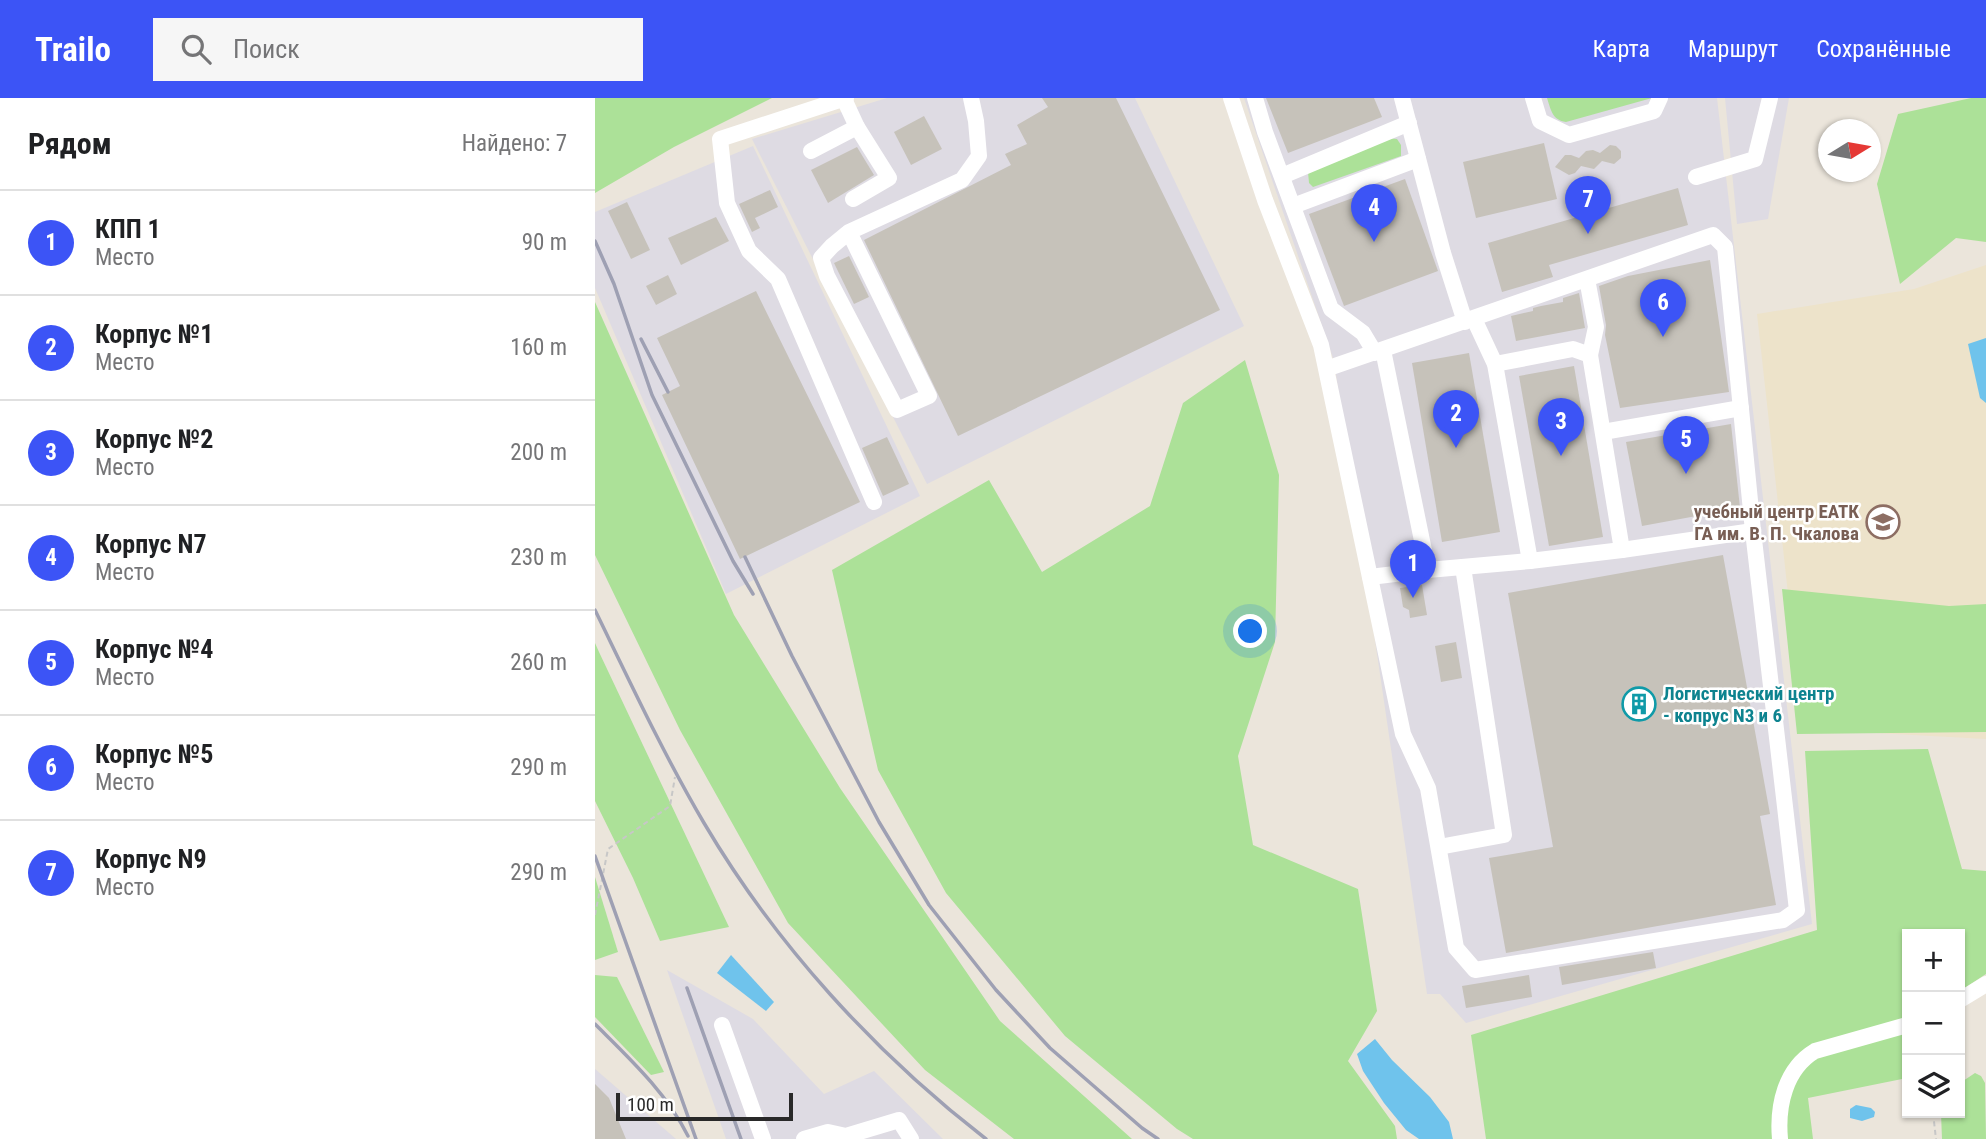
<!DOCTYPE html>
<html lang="ru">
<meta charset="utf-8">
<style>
body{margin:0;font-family:"Roboto Condensed",sans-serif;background:#f6f6f6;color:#202124}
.controls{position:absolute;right:21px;bottom:21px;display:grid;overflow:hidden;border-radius:0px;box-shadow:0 2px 5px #0004}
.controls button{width:63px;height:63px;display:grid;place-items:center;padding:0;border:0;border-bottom:2px solid #e0e0e0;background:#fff;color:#202124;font:35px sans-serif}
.compass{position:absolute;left:1223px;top:21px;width:63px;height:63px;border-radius:50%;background:#fff;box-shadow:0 2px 5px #0004;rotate:79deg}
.scale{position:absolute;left:21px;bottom:18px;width:177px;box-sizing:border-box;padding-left:7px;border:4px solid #292929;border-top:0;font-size:19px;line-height:24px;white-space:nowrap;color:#292929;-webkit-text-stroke:5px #fff;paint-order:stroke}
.you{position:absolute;left:656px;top:534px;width:24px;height:24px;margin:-18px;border:5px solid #fff;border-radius:50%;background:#1a73e8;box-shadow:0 0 0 10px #1a73e833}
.badge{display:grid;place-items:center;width:46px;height:46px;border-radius:50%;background:#3c54f6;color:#fff;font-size:23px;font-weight:700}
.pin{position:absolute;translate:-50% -58px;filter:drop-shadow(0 2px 4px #0008)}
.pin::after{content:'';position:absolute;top:37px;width:24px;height:21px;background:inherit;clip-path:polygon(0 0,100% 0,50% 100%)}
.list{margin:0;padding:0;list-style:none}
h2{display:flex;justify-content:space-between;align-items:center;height:91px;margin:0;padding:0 28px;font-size:30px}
h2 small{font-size:23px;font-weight:400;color:#757577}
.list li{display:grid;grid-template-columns:46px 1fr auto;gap:21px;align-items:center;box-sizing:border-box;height:105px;padding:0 28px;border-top:2px solid #e0e0e0}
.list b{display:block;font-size:26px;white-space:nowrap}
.list p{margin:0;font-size:23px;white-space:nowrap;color:#757577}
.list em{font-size:23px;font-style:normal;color:#757577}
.icon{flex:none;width:38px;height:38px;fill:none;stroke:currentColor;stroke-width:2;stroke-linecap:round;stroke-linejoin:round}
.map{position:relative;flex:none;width:1391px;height:1041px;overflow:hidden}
header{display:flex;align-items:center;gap:42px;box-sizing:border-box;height:98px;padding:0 35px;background:#3c54f6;color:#fff}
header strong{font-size:33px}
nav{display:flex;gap:38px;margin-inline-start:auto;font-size:24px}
.search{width:490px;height:63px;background:#f6f6f6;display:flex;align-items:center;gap:18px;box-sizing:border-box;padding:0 24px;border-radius:0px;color:#757577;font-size:26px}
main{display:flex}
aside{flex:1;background:#fff}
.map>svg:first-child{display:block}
.industrial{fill:#dedbe3}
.education{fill:#ede3ca}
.green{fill:#ace198}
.water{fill:#6fc3ec}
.building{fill:#c6c2ba}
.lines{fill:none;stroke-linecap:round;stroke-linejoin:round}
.path{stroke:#c7c7c7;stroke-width:2;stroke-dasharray:5 3.5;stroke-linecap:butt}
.minor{stroke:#fff;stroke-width:16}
.rail{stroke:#9ea0b3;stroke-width:3.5}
.labels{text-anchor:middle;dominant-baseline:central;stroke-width:5;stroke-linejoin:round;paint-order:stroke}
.education-label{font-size:19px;font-weight:bold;fill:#785e54;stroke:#fff;text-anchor:end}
.culture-label{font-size:19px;font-weight:bold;fill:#0d838f;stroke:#fff;text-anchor:start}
</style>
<header>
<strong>Trailo</strong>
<div class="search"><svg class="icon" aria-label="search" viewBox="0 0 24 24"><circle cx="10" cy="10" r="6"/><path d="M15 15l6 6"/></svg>Поиск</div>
<nav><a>Карта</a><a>Маршрут</a><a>Сохранённые</a></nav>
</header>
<main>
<aside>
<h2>Рядом<small>Найдено: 7</small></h2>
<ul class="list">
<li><span class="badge">1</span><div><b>КПП 1</b><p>Место</p></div><em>90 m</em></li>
<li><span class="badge">2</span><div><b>Корпус №1</b><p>Место</p></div><em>160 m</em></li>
<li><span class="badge">3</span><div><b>Корпус №2</b><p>Место</p></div><em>200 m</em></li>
<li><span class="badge">4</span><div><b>Корпус N7</b><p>Место</p></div><em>230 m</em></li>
<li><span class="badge">5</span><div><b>Корпус №4</b><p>Место</p></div><em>260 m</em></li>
<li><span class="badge">6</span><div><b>Корпус №5</b><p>Место</p></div><em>290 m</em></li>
<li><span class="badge">7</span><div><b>Корпус N9</b><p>Место</p></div><em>290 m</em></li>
</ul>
</aside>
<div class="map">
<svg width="1391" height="1041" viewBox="0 0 1391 1041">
<rect width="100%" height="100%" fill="#ebe5db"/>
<g class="industrial">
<polygon points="292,0 540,0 649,228 332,386 157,41"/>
<polygon points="649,0 1122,0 1217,826 871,925 845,896 832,896 739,263"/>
<polygon points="1130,0 1194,0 1173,121 1142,126"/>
<polygon points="158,48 325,398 131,496 0,190 0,114"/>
<polygon points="72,872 158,921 229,996 279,973 348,1041 131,1041"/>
<polygon points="0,971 81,1041 0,1041"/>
</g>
<polygon class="education" points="1391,167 1391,641 1208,631 1162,216 1319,191"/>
<g class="green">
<polygon points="0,0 177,0 79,49 0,95"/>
<path d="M952,0H1057L971,24C957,22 956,12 952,0Z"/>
<polygon points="1376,0 1391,0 1391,144 1361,140 1305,186 1282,86 1303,16"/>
<polygon points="793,40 802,41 806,47 806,58 718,89 714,85 713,74"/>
<polygon points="0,204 139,517 245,690 405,923 537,1041 419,1041 330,972 193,825 85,632 0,457"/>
<polygon points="650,262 684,377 680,544 643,658 658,747 763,791 782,913 753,963 800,1028 802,1041 598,1041 582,1031 470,938 351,795 283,672 237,472 394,382 447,474 555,408 588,305"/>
<polygon points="1187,491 1354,508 1391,506 1391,634 1202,636"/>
<polygon points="0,545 4,554 134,829 65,843 38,780 0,703"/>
<polygon points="1333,651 1367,771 1391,773 1391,876 1365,893 1365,836 1312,836 1312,980 1213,1000 1218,1041 891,1041 876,937 1222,832 1210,653"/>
<polygon points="0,779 23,854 0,862"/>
<polygon points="0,877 22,879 69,974 56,977 0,919"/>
<polygon points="1380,975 1386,978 1390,985 1391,1041 1347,1041 1346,1015 1365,1015 1365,985"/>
</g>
<g class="water">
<polygon points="1391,240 1391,305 1385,300 1373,246"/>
<polygon points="136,857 179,904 171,913 122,875"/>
<polygon points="780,941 797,962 835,999 854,1024 858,1041 824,1041 811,1032 789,1005 768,973 762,956"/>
<polygon points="1261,1007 1276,1010 1280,1014 1279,1019 1267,1023 1255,1020 1255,1011"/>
</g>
<g class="building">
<polygon points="447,0 521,0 625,212 363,338 269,142 416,67 410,56 432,46 422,27 453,9"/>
<polygon points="671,0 779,0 787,19 693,55"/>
<polygon points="329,18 347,51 316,67 299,34"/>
<polygon points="949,45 962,101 881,120 868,64"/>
<polygon points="1015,47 1021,48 1026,53 1026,60 1019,66 1007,63 999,71 986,68 980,75 974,77 960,69 970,57 976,57 984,60 991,53 998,52 1005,55"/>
<polygon points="262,49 279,77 233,105 216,72"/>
<polygon points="810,81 843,173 749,208 714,116"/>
<polygon points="1083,90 1093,127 954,167 958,179 907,194 893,145"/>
<polygon points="175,92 183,109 160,120 165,130 157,134 144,106"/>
<polygon points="32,104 55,152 36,161 13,113"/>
<polygon points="121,119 134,143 86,167 73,140"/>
<polygon points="254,158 274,199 259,206 239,165"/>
<polygon points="1115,162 1134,294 1025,310 1010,237 1011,227 1004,188 1033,178"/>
<polygon points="73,177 82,196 61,207 51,188"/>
<polygon points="161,193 265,404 145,461 67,297 85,288 62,240"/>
<polygon points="984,195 990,230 921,243 916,218 938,213 938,210 946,208 968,204 968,200"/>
<polygon points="874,255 905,434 847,444 817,265"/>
<polygon points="979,268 1008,439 954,448 924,278"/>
<polygon points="1136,326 1145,410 1047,428 1031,344"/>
<polygon points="292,339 314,386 288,398 267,350"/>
<polygon points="1128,457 1175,716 1165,718 1181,807 911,855 894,760 958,749 913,495"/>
<polygon points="827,487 832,517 815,520 814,512 808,509 805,490"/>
<polygon points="861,544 867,580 846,584 840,548"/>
<polygon points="1058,854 1061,870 967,887 964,869"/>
<polygon points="934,877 937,899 871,910 867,888"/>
<polygon points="0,986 14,1000 31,1041 0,1041"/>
</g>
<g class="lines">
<g class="path">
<polyline points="0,817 13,751 75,708 80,679"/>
<polyline points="1338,1015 1341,1041"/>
</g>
<g class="minor">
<polyline points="251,0 125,41 132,105 154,153 183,181 279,404"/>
<polyline points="636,0 670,102 726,247 808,636 833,690 861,850 880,872 1188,822 1202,812 1158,433 1130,149 1118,137 731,271"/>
<polyline points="660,0 670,34 736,211 768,235 780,255"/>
<polyline points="807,0 848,155 870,224"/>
<polyline points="938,0 945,23 974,37 1059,13 1065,0"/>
<polyline points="249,1 262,29 294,80 258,101"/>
<polyline points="216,53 262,29"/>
<polyline points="687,78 814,25"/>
<polyline points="1101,79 1160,61 1175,0"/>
<polyline points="698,108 823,61"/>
<polyline points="254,134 334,298 302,312 232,178 226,160 237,148 254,134 367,82 384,58 381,23 376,0"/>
<polyline points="992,181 1001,229 995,257"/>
<polyline points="900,266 978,251 995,257 1027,452 935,463"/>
<polyline points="1008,334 1146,310"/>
<polyline points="1027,452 1158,433"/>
<polyline points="833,472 935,463 900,266 879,221"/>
<polyline points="775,479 833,472 788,252"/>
<polyline points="844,749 909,737 868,469"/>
<polyline points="1365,902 1391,886"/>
<polyline points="127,927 168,1041"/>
<polyline points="209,1041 233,1034 251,1038 304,1022 316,1041"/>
<path d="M1185,1041C1182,1008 1190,971 1220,953L1312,927"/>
</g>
<g class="rail">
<polyline points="0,143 19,186 57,297 138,463 158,496"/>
<polyline points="46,241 73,294"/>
<polyline points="150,459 197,558 284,724 334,807 401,892 455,950 547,1030 563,1041"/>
<path d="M0,512C35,584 69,657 109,725C181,847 280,955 391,1041"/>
<polyline points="0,758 101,1041"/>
<polyline points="92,890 146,1041"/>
<path d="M0,926C34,960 71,994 93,1038"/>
</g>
</g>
<defs>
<symbol id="university-ring" viewBox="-11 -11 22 22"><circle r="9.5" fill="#fff" stroke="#8d6e63" stroke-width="1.5"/><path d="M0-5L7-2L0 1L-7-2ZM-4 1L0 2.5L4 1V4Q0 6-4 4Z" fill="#8d6e63"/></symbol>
<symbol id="building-ring" viewBox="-11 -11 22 22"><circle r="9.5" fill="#fff" stroke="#0f9aa8" stroke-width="1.5"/><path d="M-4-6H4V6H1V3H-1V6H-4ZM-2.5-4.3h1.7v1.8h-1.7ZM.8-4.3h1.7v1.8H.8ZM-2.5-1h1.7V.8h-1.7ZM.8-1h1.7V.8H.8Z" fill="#0f9aa8"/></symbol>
</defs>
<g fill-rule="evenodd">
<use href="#university-ring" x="1269" y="405" width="38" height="38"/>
<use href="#building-ring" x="1025" y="587" width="38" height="38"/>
</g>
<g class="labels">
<g class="education-label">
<text x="1264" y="413">учебный центр ЕАТК<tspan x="1264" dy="22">ГА им. В. П. Чкалова</tspan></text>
</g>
<g class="culture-label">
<text x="1068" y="595">Логистический центр<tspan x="1068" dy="22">- копрус N3 и 6</tspan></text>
</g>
</g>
</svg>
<div class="controls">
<button>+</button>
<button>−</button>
<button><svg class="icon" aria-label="layers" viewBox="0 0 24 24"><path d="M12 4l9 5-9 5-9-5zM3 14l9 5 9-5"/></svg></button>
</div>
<svg class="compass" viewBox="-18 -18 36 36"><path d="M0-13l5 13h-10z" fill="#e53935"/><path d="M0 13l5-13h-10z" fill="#757577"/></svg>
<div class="scale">100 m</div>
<div class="you"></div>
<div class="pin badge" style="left:818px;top:500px">1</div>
<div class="pin badge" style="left:861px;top:350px">2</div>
<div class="pin badge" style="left:966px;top:358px">3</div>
<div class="pin badge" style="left:779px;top:144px">4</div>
<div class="pin badge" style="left:1091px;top:376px">5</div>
<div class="pin badge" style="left:1068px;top:239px">6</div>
<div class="pin badge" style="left:993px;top:136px">7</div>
</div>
</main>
